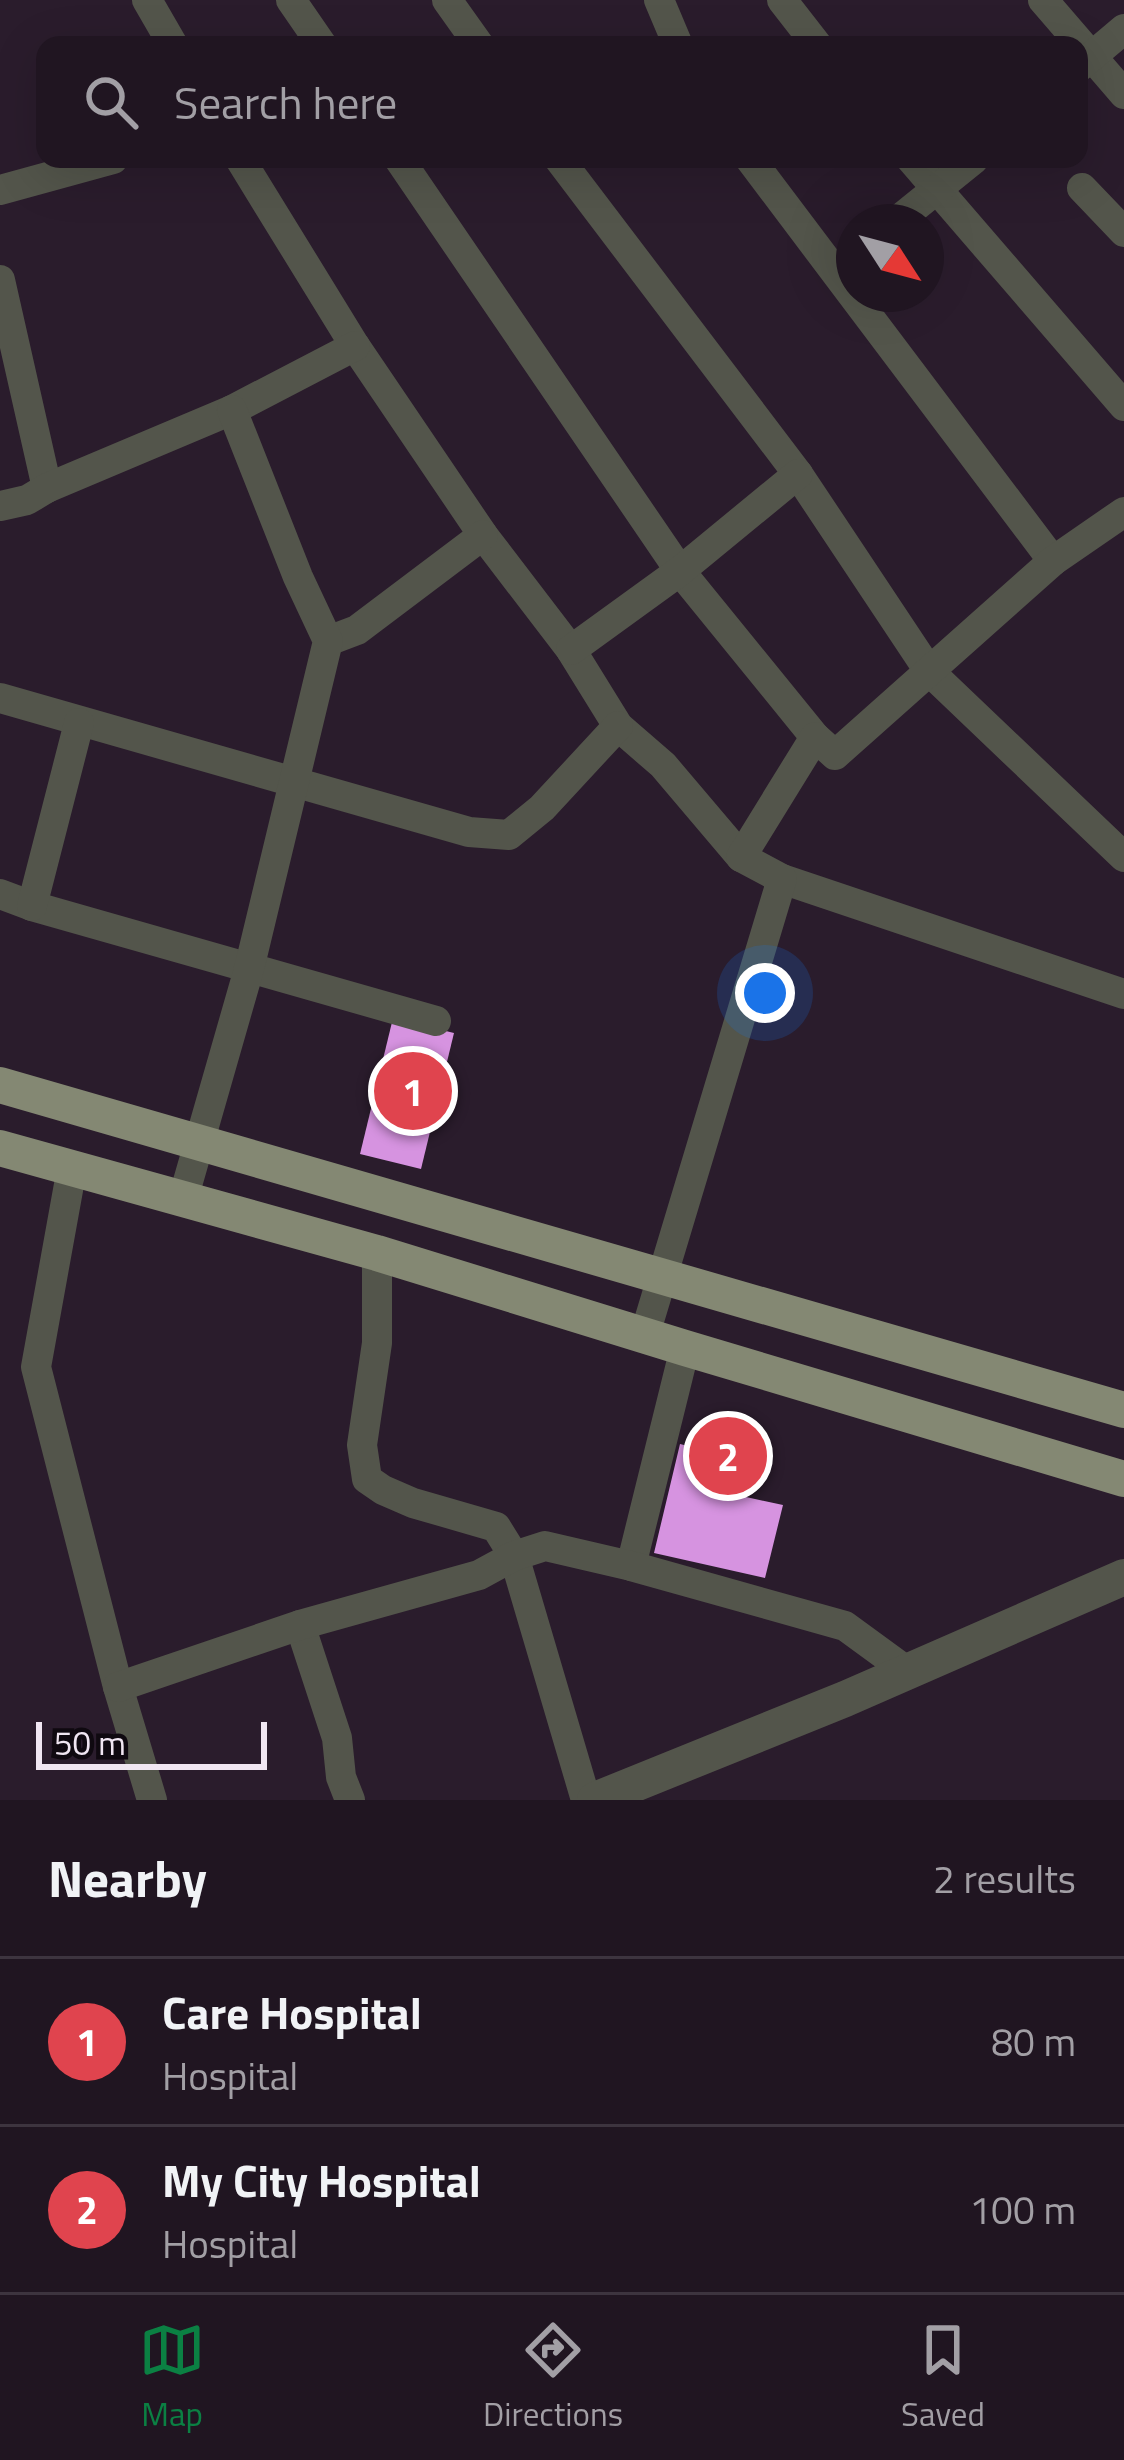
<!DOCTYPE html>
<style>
body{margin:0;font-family:"Titillium Web",sans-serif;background:#281e2a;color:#f1f3f6}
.compass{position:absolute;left:836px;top:204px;width:108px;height:108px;border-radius:50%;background:#201521;box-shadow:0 12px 48px #0002;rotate:126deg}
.scale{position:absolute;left:36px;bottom:30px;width:231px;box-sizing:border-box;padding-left:12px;border:6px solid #f0e6f2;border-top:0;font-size:33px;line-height:42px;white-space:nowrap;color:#f0e6f2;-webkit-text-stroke:9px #0f0910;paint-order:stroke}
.you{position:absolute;left:765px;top:993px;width:42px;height:42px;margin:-30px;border:9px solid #fff;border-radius:50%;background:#1a73e8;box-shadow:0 0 0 18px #1a73e833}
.badge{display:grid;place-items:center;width:78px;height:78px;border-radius:50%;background:#0b8043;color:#fff;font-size:39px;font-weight:700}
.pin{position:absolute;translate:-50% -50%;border:6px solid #fff;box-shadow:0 3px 12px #0006}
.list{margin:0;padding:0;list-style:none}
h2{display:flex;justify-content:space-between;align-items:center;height:156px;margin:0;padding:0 48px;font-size:51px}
h2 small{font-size:39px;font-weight:400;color:#a29fa5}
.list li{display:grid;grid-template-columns:78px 1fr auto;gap:36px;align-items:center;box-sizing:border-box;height:168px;padding:0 48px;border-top:3px solid #3d343f}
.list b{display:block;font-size:45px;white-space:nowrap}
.list p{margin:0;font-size:39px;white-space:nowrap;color:#a29fa5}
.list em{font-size:39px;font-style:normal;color:#a29fa5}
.icon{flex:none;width:66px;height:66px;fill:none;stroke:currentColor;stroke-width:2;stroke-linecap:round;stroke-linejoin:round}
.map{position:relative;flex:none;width:1124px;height:1800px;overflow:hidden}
.search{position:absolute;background:#201521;box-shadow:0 12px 48px #0002;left:36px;right:36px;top:36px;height:132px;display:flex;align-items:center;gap:30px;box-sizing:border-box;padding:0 42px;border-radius:24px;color:#a29fa5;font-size:45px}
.sheet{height:492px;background:#201521}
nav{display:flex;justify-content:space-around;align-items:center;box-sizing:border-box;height:168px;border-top:3px solid #3d343f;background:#201521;font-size:33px;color:#a29fa5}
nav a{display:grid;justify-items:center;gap:6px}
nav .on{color:#0b8043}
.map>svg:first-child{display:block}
.building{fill:#d693e0}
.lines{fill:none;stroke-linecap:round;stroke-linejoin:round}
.minor{stroke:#53554b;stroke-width:30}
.tertiary{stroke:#53554b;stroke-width:36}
.primary{stroke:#848873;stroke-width:36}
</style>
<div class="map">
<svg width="1124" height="1800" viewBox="0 0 1124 1800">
<rect width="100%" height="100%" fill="#2a1c2c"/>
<g class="building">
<polygon points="393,1018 454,1033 421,1169 360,1154"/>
<polygon points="680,1444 754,1462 746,1497 783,1505 765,1578 654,1553"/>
</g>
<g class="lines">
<g class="minor">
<polyline points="147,0 173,45"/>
<polyline points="291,0 322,45"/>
<polyline points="447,0 479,45"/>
<polyline points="659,0 678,45"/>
<polyline points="782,0 817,45"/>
<polyline points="1043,0 1124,94"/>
<polyline points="1079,67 1124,29"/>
<polyline points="240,159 355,346 483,535 571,650 618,726 663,765 741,857"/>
<polyline points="399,159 680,571 815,737"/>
<polyline points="559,159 798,474 929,671 1124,857"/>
<polyline points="750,159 1053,561"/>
<polyline points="911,159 1124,406"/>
<polyline points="1082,188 1124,232"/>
<polyline points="0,190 113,159"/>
<polyline points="896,222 974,159"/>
<polyline points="0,280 47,488"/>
<polyline points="0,506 27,500 47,488 232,410 355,346"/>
<polyline points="328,641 357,630 483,535"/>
<polyline points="571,650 680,571 798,474"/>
<polyline points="0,698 469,832 509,835 542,808 618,726"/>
<polyline points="782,879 1124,994"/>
<polyline points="0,894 32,906 436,1021"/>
<polyline points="32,906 79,723"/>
<polyline points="72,1168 36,1367 118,1687 152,1800"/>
<polyline points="183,1199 249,969 328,641 298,577 232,410"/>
<polyline points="377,1253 377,1343 362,1445 367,1479 383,1490 413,1503 496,1527 514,1556 586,1800"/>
<polyline points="645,1334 782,879 741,857 815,737 835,755 1053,561 1124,512"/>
<polyline points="631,1566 685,1348"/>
<polyline points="300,1625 337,1738 341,1777 350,1800"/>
<polyline points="118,1687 300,1625 479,1575 514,1556 545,1546 631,1566 845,1626 908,1672"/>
</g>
<polyline class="tertiary" points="595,1800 845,1699 1124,1577"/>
<g class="primary">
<polyline points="0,1085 1124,1410"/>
<polyline points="0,1148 377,1253 685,1348 1124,1479"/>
</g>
</g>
</svg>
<svg class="compass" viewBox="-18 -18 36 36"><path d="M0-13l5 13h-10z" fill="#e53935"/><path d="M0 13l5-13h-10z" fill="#a29fa5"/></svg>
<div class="scale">50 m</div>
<div class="you"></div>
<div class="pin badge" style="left:413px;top:1091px;background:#e0444e">1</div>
<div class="pin badge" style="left:728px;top:1456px;background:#e0444e">2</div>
<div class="search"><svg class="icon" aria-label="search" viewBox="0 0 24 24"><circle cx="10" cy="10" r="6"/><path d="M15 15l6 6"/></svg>Search here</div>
</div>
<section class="sheet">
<h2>Nearby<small>2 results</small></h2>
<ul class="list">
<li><span class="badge" style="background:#e0444e">1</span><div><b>Care Hospital</b><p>Hospital</p></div><em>80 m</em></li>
<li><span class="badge" style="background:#e0444e">2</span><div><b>My City Hospital</b><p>Hospital</p></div><em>100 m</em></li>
</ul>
</section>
<nav>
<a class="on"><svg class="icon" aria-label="map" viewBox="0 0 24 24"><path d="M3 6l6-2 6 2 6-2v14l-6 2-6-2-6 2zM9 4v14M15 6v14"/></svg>Map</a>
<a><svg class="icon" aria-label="directions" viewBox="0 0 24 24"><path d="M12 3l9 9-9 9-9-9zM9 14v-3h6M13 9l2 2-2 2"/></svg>Directions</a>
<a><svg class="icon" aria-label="saved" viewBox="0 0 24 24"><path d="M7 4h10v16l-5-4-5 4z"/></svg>Saved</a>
</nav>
